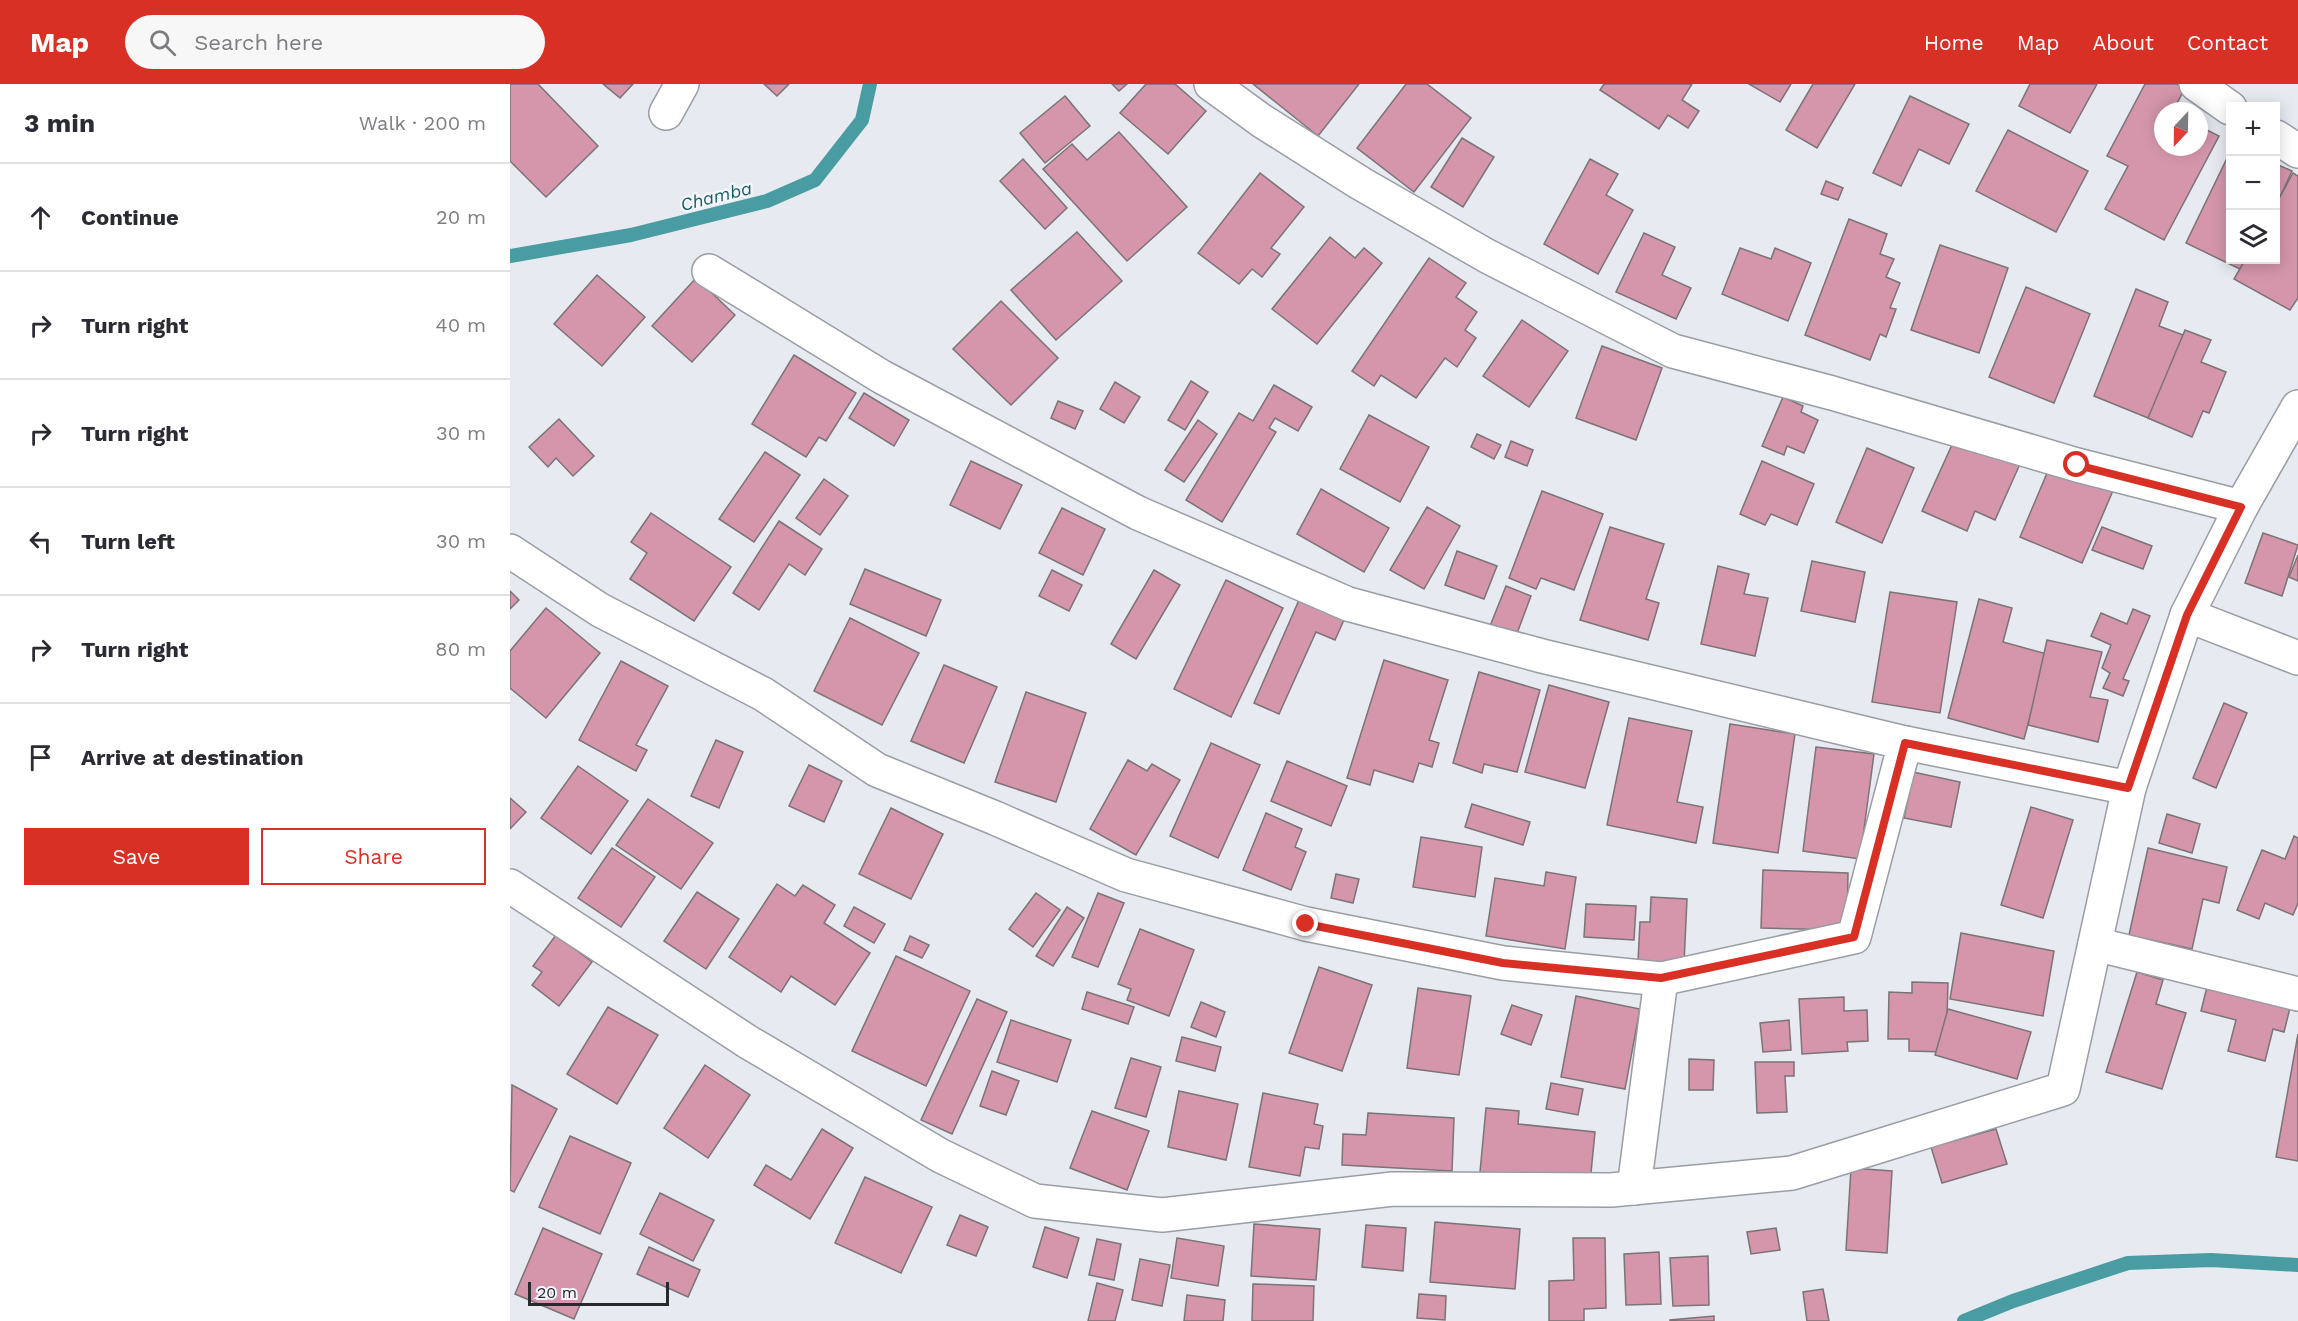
<!DOCTYPE html>
<meta charset="utf-8">
<style>
body{margin:0;font-family:"Work Sans",sans-serif;background:#f7f7f7;color:#2b2b33}
.controls{position:absolute;right:18px;top:18px;display:grid;overflow:hidden;border-radius:0px;box-shadow:0 3px 15px #0003}
.controls button{width:54px;height:54px;display:grid;place-items:center;padding:0;border:0;border-bottom:2px solid #e1e1e2;background:#fff;color:#2b2b33;font:30px sans-serif}
.compass{position:absolute;left:1644px;top:18px;width:54px;height:54px;border-radius:50%;background:#fff;box-shadow:0 3px 15px #0003;rotate:202deg}
.scale{position:absolute;left:18px;bottom:15px;width:141px;box-sizing:border-box;padding-left:6px;border:3px solid #28292c;border-top:0;font-size:16px;line-height:21px;white-space:nowrap;color:#28292c;-webkit-text-stroke:4px #f4f7fe;paint-order:stroke}
.stop{position:absolute;width:18px;height:18px;margin:-14px;border:4px solid #d93025;border-radius:50%;background:#fff}
.stop.end{background:#d93025;border-color:#fff;box-shadow:0 2px 6px #0008}
.list{margin:0;padding:0;list-style:none}
h2{display:flex;justify-content:space-between;align-items:center;height:78px;margin:0;padding:0 24px;font-size:26px}
h2 small{font-size:20px;font-weight:400;color:#7c7c81}
.list li{display:grid;grid-template-columns:39px 1fr auto;gap:18px;align-items:center;box-sizing:border-box;height:108px;padding:0 24px;border-top:2px solid #e1e1e2}
.list b{display:block;font-size:22px;white-space:nowrap}
.list em{font-size:20px;font-style:normal;color:#7c7c81}
.actions{display:flex;gap:12px;padding:18px 24px}
.actions a{flex:1;padding:14px 0;border:2px solid #d93025;border-radius:0px;text-align:center;font-size:21px;color:#d93025}
.actions .main{background:#d93025;color:#fff}
.icon{flex:none;width:33px;height:33px;fill:none;stroke:currentColor;stroke-width:2;stroke-linecap:round;stroke-linejoin:round}
.map{position:relative;flex:none;width:1788px;height:1237px;overflow:hidden}
header{display:flex;align-items:center;gap:36px;box-sizing:border-box;height:84px;padding:0 30px;background:#d93025;color:#fff}
header strong{font-size:28px}
nav{display:flex;gap:33px;margin-inline-start:auto;font-size:21px}
.search{width:420px;height:54px;background:#f7f7f7;display:flex;align-items:center;gap:15px;box-sizing:border-box;padding:0 21px;border-radius:33px;color:#7c7c81;font-size:22px}
main{display:flex}
aside{flex:1;background:#fff}
.map>svg:first-child{display:block}
.lines{fill:none;stroke-linecap:round;stroke-linejoin:round}
.stream{stroke:#499ca1;stroke-width:14}
.building{fill:#d596ac;stroke:#7b7375;stroke-width:1.5}
.street-casing{stroke:#9a9da3;stroke-width:36}
.street{stroke:#fff;stroke-width:33}
.route{stroke:#d93025;stroke-width:8}
.labels{text-anchor:middle;dominant-baseline:central;stroke-width:4.5;stroke-linejoin:round;paint-order:stroke}
.water-label{font-size:18px;font-style:italic;fill:#155c60;stroke:#f4f7fe}
</style>
<header>
<strong>Map</strong>
<div class="search"><svg class="icon" aria-label="search" viewBox="0 0 24 24"><circle cx="10" cy="10" r="6"/><path d="M15 15l6 6"/></svg>Search here</div>
<nav><a>Home</a><a>Map</a><a>About</a><a>Contact</a></nav>
</header>
<main>
<aside>
<h2>3 min<small>Walk · 200 m</small></h2>
<ul class="list">
<li><svg class="icon" aria-label="ahead" viewBox="0 0 24 24"><path d="M12 20V5M6 11l6-6 6 6"/></svg><div><b>Continue</b></div><em>20 m</em></li>
<li><svg class="icon" aria-label="right" viewBox="0 0 24 24"><path d="M7 20v-9h11M14 6l5 5-5 5"/></svg><div><b>Turn right</b></div><em>40 m</em></li>
<li><svg class="icon" aria-label="right" viewBox="0 0 24 24"><path d="M7 20v-9h11M14 6l5 5-5 5"/></svg><div><b>Turn right</b></div><em>30 m</em></li>
<li><svg class="icon" aria-label="left" viewBox="0 0 24 24"><path d="M17 20v-9H6M10 6l-5 5 5 5"/></svg><div><b>Turn left</b></div><em>30 m</em></li>
<li><svg class="icon" aria-label="right" viewBox="0 0 24 24"><path d="M7 20v-9h11M14 6l5 5-5 5"/></svg><div><b>Turn right</b></div><em>80 m</em></li>
<li><svg class="icon" aria-label="arrive" viewBox="0 0 24 24"><path d="M6 21V4h12l-3 4 3 4H6"/></svg><div><b>Arrive at destination</b></div></li>
</ul>
<div class="actions"><a class="main">Save</a><a>Share</a></div>
</aside>
<div class="map">
<svg width="1788" height="1237" viewBox="0 0 1788 1237">
<rect width="100%" height="100%" fill="#e7eaf1"/>
<g class="lines">
<g class="stream">
<polyline points="0,172 121,151 257,117 305,96 352,36 360,0"/>
<polyline points="1454,1237 1503,1217 1618,1179 1701,1176 1788,1181"/>
</g>
</g>
<g class="building">
<polygon points="0,0 28,0 88,62 36,113 0,77"/>
<polygon points="93,0 123,0 110,14"/>
<polygon points="254,0 279,0 267,12"/>
<polygon points="602,0 617,0 609,7"/>
<polygon points="636,0 665,0 696,27 658,70 610,29"/>
<polygon points="743,0 849,0 808,52"/>
<polygon points="896,0 917,0 961,34 904,108 847,64"/>
<polygon points="1094,0 1182,0 1172,16 1189,27 1178,44 1158,31 1149,45 1090,6"/>
<polygon points="1239,0 1281,0 1270,18"/>
<polygon points="1303,0 1345,0 1307,64 1276,46"/>
<polygon points="1520,0 1587,0 1560,49 1509,22"/>
<polygon points="1635,0 1667,0 1675,4 1663,27 1653,27 1653,63 1689,63 1689,42 1709,52 1654,156 1595,125 1618,82 1597,72"/>
<polygon points="555,12 580,42 535,79 510,49"/>
<polygon points="1400,12 1459,40 1439,80 1409,65 1391,102 1363,89"/>
<polygon points="1498,46 1578,87 1546,148 1466,107"/>
<polygon points="609,48 677,123 617,177 533,85 562,60 577,76"/>
<polygon points="952,54 984,73 953,123 921,103"/>
<polygon points="1720,68 1720,176 1740,176 1734,187 1676,159"/>
<polygon points="513,75 557,124 535,145 490,97"/>
<polygon points="1080,75 1108,90 1096,111 1123,126 1088,190 1034,160"/>
<polygon points="1766,80 1782,87 1766,122"/>
<polygon points="750,89 794,123 761,164 770,170 752,193 742,185 729,200 688,169"/>
<polygon points="1783,89 1788,92 1788,214 1780,226 1724,195 1735,176 1766,176 1766,120"/>
<polygon points="1316,97 1333,104 1328,116 1311,110"/>
<polygon points="1339,135 1377,150 1370,170 1384,175 1376,193 1390,199 1380,224 1386,225 1376,253 1370,250 1360,276 1295,251"/>
<polygon points="567,148 612,197 546,256 501,206"/>
<polygon points="1134,149 1165,163 1152,191 1181,204 1166,235 1106,208"/>
<polygon points="820,153 845,174 854,164 872,179 807,260 762,225"/>
<polygon points="1430,161 1498,184 1469,269 1401,246"/>
<polygon points="1230,164 1261,175 1265,164 1301,179 1278,237 1212,210"/>
<polygon points="919,174 956,199 946,213 967,228 955,246 966,254 947,283 935,274 906,314 871,291 864,302 842,287"/>
<polygon points="87,191 135,233 92,282 44,240"/>
<polygon points="186,194 225,231 182,278 142,242"/>
<polygon points="1516,203 1580,230 1544,319 1479,293"/>
<polygon points="1626,205 1658,218 1649,242 1681,254 1648,338 1584,312"/>
<polygon points="491,217 548,274 501,321 443,265"/>
<polygon points="1012,236 1058,267 1019,323 973,292"/>
<polygon points="1675,246 1701,256 1691,278 1716,288 1699,329 1693,327 1682,353 1638,334"/>
<polygon points="1092,262 1152,284 1126,356 1066,334"/>
<polygon points="284,271 346,309 316,357 309,353 296,373 242,340"/>
<polygon points="681,297 698,308 675,346 658,336"/>
<polygon points="605,298 630,313 614,339 590,325"/>
<polygon points="764,301 802,323 788,347 765,334 759,344 766,348 712,438 676,416 729,329 743,337"/>
<polygon points="354,309 399,336 384,362 339,334"/>
<polygon points="1273,313 1293,322 1291,328 1308,336 1294,369 1277,362 1274,371 1252,362"/>
<polygon points="548,317 573,327 565,345 541,334"/>
<polygon points="859,331 919,363 890,418 830,385"/>
<polygon points="49,335 84,372 63,392 46,374 38,383 19,363"/>
<polygon points="688,336 707,350 674,398 655,386"/>
<polygon points="967,350 991,361 984,375 961,363"/>
<polygon points="1446,352 1510,380 1485,436 1465,427 1457,447 1412,427"/>
<polygon points="1001,357 1023,366 1017,382 995,373"/>
<polygon points="1357,364 1404,384 1372,459 1326,438"/>
<polygon points="255,368 290,391 244,458 209,435"/>
<polygon points="1543,375 1605,402 1572,479 1510,453"/>
<polygon points="461,377 512,401 490,445 440,421"/>
<polygon points="1252,377 1304,400 1287,441 1261,430 1255,441 1230,430"/>
<polygon points="314,395 338,412 310,451 286,434"/>
<polygon points="811,405 879,444 854,488 787,450"/>
<polygon points="1032,407 1093,430 1064,506 1031,494 1026,505 999,494"/>
<polygon points="917,423 950,442 914,505 880,486"/>
<polygon points="552,424 595,445 573,491 529,469"/>
<polygon points="141,429 221,483 184,537 120,495 137,469 121,458"/>
<polygon points="269,437 312,465 295,491 279,480 249,526 223,509"/>
<polygon points="1100,443 1154,460 1136,515 1149,519 1138,556 1070,536"/>
<polygon points="1592,443 1642,462 1633,485 1582,466"/>
<polygon points="1753,449 1788,461 1772,512 1735,499"/>
<polygon points="947,467 987,482 974,515 935,501"/>
<polygon points="1788,471 1788,497 1779,493"/>
<polygon points="1302,477 1355,488 1345,538 1291,527"/>
<polygon points="1208,482 1239,490 1234,510 1258,514 1245,572 1191,560"/>
<polygon points="355,485 431,516 416,552 340,520"/>
<polygon points="542,486 572,501 559,527 529,512"/>
<polygon points="644,486 670,501 626,575 601,560"/>
<polygon points="716,496 773,524 721,633 664,605"/>
<polygon points="996,502 1021,512 1006,552 980,542"/>
<polygon points="0,507 9,516 0,525"/>
<polygon points="1380,508 1447,518 1430,629 1362,618"/>
<polygon points="1469,515 1502,524 1493,558 1537,570 1514,655 1438,634"/>
<polygon points="789,516 834,536 825,556 806,548 769,630 744,619"/>
<polygon points="36,524 90,569 36,634 0,604 0,567"/>
<polygon points="1623,525 1640,532 1613,595 1619,597 1613,612 1593,604 1600,589 1592,584 1601,561 1581,552 1591,529 1617,540"/>
<polygon points="340,534 409,569 372,641 304,607"/>
<polygon points="1537,556 1592,568 1580,613 1598,616 1588,658 1518,641"/>
<polygon points="874,576 938,596 919,656 929,659 922,683 909,679 903,698 864,686 860,701 837,694"/>
<polygon points="111,577 158,602 126,661 137,666 126,687 69,656"/>
<polygon points="434,581 487,603 454,679 401,657"/>
<polygon points="969,588 1030,606 1007,688 974,680 972,689 943,679"/>
<polygon points="1039,601 1099,618 1075,704 1015,688"/>
<polygon points="516,608 576,629 546,718 485,698"/>
<polygon points="1714,619 1737,629 1706,704 1683,694"/>
<polygon points="1119,634 1182,647 1167,718 1193,723 1186,759 1097,741"/>
<polygon points="1220,640 1285,650 1268,769 1203,759"/>
<polygon points="206,656 233,668 209,724 181,712"/>
<polygon points="701,659 750,681 708,774 660,752"/>
<polygon points="1306,663 1364,670 1350,775 1293,767"/>
<polygon points="618,676 637,687 642,680 670,696 626,771 580,745"/>
<polygon points="777,677 837,702 821,742 761,717"/>
<polygon points="299,681 332,697 314,738 279,722"/>
<polygon points="68,682 118,717 81,770 31,734"/>
<polygon points="1403,688 1450,698 1441,743 1394,734"/>
<polygon points="0,714 16,728 0,745"/>
<polygon points="138,715 203,759 171,805 106,761"/>
<polygon points="962,720 1020,738 1013,761 955,743"/>
<polygon points="1521,723 1563,736 1533,834 1491,821"/>
<polygon points="381,724 433,750 401,815 349,790"/>
<polygon points="756,729 792,745 785,763 796,768 781,806 733,786"/>
<polygon points="1657,730 1690,740 1682,769 1649,759"/>
<polygon points="1784,752 1788,754 1788,819 1783,831 1755,819 1749,835 1727,826 1752,766 1775,775"/>
<polygon points="911,753 972,763 965,813 903,803"/>
<polygon points="102,764 145,793 111,843 68,814"/>
<polygon points="1638,764 1717,783 1709,819 1693,815 1682,865 1619,851"/>
<polygon points="1253,786 1338,789 1337,846 1251,844"/>
<polygon points="1036,788 1066,793 1055,865 976,852 985,794 1034,802"/>
<polygon points="826,790 849,795 843,819 821,814"/>
<polygon points="267,800 285,812 293,801 325,821 314,839 360,869 325,921 281,892 271,908 219,873"/>
<polygon points="187,808 229,835 196,885 154,857"/>
<polygon points="526,809 550,826 523,863 499,845"/>
<polygon points="588,809 614,819 588,883 562,873"/>
<polygon points="1141,813 1177,815 1174,880 1128,878 1130,838 1140,838"/>
<polygon points="1076,820 1126,822 1124,856 1074,853"/>
<polygon points="344,823 375,840 364,859 334,842"/>
<polygon points="557,823 574,834 543,882 526,872"/>
<polygon points="630,845 684,866 659,932 617,916 621,905 608,900"/>
<polygon points="1451,849 1544,867 1533,932 1440,915"/>
<polygon points="46,851 82,878 49,922 22,901 32,888 23,882"/>
<polygon points="400,852 419,861 412,874 394,866"/>
<polygon points="386,872 460,907 416,1002 342,967"/>
<polygon points="809,883 862,901 832,987 779,969"/>
<polygon points="1627,888 1653,896 1646,920 1676,929 1652,1005 1596,988"/>
<polygon points="1402,898 1438,899 1436,968 1399,967 1399,955 1378,955 1379,908 1402,909"/>
<polygon points="1698,899 1781,920 1774,948 1763,945 1755,977 1718,967 1726,936 1691,927"/>
<polygon points="908,904 961,912 949,991 897,984"/>
<polygon points="577,908 624,923 618,940 572,925"/>
<polygon points="1066,912 1130,925 1115,1005 1051,993"/>
<polygon points="1334,913 1334,927 1357,926 1358,957 1337,958 1338,967 1292,970 1289,915"/>
<polygon points="467,915 497,928 442,1050 411,1036"/>
<polygon points="691,918 715,928 706,953 681,943"/>
<polygon points="1002,921 1032,931 1021,961 991,950"/>
<polygon points="98,923 148,951 107,1020 57,990"/>
<polygon points="1438,925 1521,948 1507,995 1425,971"/>
<polygon points="501,936 561,956 547,998 487,978"/>
<polygon points="1279,936 1281,966 1253,968 1250,939"/>
<polygon points="1788,950 1788,1077 1766,1073"/>
<polygon points="672,953 711,963 705,987 666,977"/>
<polygon points="621,974 651,983 636,1033 605,1024"/>
<polygon points="1179,975 1204,976 1203,1006 1179,1006"/>
<polygon points="1245,978 1284,978 1284,992 1275,992 1277,1028 1247,1029"/>
<polygon points="195,981 240,1011 198,1074 154,1044"/>
<polygon points="482,987 509,997 496,1031 470,1022"/>
<polygon points="1041,999 1073,1005 1068,1031 1036,1025"/>
<polygon points="2,1001 47,1025 4,1108 0,1106"/>
<polygon points="669,1007 728,1020 716,1076 658,1063"/>
<polygon points="753,1009 808,1020 804,1040 813,1042 809,1065 795,1063 790,1092 739,1083"/>
<polygon points="976,1024 1009,1027 1008,1040 1085,1048 1080,1099 970,1088"/>
<polygon points="582,1027 639,1047 617,1106 560,1084"/>
<polygon points="858,1029 944,1034 942,1087 832,1081 833,1050 856,1051"/>
<polygon points="312,1045 343,1064 300,1135 244,1101 256,1081 281,1096"/>
<polygon points="1486,1045 1497,1080 1432,1099 1421,1063"/>
<polygon points="60,1052 121,1079 90,1150 29,1123"/>
<polygon points="1341,1084 1382,1087 1377,1169 1336,1166"/>
<polygon points="355,1093 422,1123 391,1189 325,1159"/>
<polygon points="150,1109 204,1136 183,1177 130,1150"/>
<polygon points="450,1131 478,1143 466,1172 437,1161"/>
<polygon points="925,1138 1010,1145 1005,1205 920,1198"/>
<polygon points="744,1140 810,1145 806,1196 741,1192"/>
<polygon points="856,1141 896,1144 893,1187 852,1183"/>
<polygon points="535,1143 569,1154 557,1194 523,1183"/>
<polygon points="33,1144 92,1170 64,1235 5,1210"/>
<polygon points="1266,1144 1270,1166 1241,1170 1237,1148"/>
<polygon points="667,1154 714,1162 708,1202 661,1194"/>
<polygon points="1063,1154 1095,1154 1096,1224 1074,1225 1074,1237 1039,1237 1039,1197 1064,1196"/>
<polygon points="587,1155 611,1160 604,1196 579,1191"/>
<polygon points="139,1163 190,1186 178,1213 127,1190"/>
<polygon points="1149,1168 1151,1220 1116,1221 1114,1170"/>
<polygon points="1198,1172 1199,1221 1163,1222 1160,1174"/>
<polygon points="630,1175 660,1181 652,1222 622,1216"/>
<polygon points="587,1199 613,1206 605,1237 578,1237"/>
<polygon points="743,1200 804,1202 803,1237 742,1237"/>
<polygon points="1313,1205 1319,1237 1297,1237 1293,1208"/>
<polygon points="909,1210 936,1212 935,1236 907,1234"/>
<polygon points="677,1211 715,1216 713,1237 674,1237"/>
<polygon points="1204,1232 1204,1237 1160,1237 1160,1236"/>
</g>
<g class="lines">
<defs>
<g id="street">
<polyline points="701,0 752,37 850,99 977,172 1163,267 1322,309 1567,381 1731,423"/>
<polyline points="1686,0 1720,24"/>
<polyline points="156,29 172,0"/>
<polyline points="1766,53 1788,67"/>
<polyline points="199,187 372,293 628,429 838,520 1032,572 1395,659 1619,704"/>
<polyline points="0,467 90,526 253,610 367,686 485,734 616,791 796,840 993,879 1151,895 1344,853 1395,659"/>
<polyline points="1677,531 1788,574"/>
<polyline points="0,802 238,958 431,1072 525,1117 652,1131 883,1105 1101,1106 1282,1089 1553,1005 1619,704 1677,531 1731,423 1788,323"/>
<polyline points="1585,860 1788,910"/>
<polyline points="1124,1104 1151,895"/>
</g>
</defs>
<use href="#street" class="street-casing"/>
<use href="#street" class="street"/>
</g>
<g class="lines">
<polyline class="route" points="796,840 993,879 1151,894 1344,853 1395,659 1618,704 1677,531 1731,423 1567,381"/>
</g>
<g class="labels">
<g class="water-label">
<text transform="translate(206 112) rotate(-14)">Chamba</text>
</g>
</g>
</svg>
<div class="controls">
<button>+</button>
<button>−</button>
<button><svg class="icon" aria-label="layers" viewBox="0 0 24 24"><path d="M12 4l9 5-9 5-9-5zM3 14l9 5 9-5"/></svg></button>
</div>
<svg class="compass" viewBox="-18 -18 36 36"><path d="M0-13l5 13h-10z" fill="#e53935"/><path d="M0 13l5-13h-10z" fill="#7c7c81"/></svg>
<div class="scale">20 m</div>
<div class="stop" style="left:1567px;top:381px"></div>
<div class="stop end" style="left:796px;top:840px"></div>
</div>
</main>
